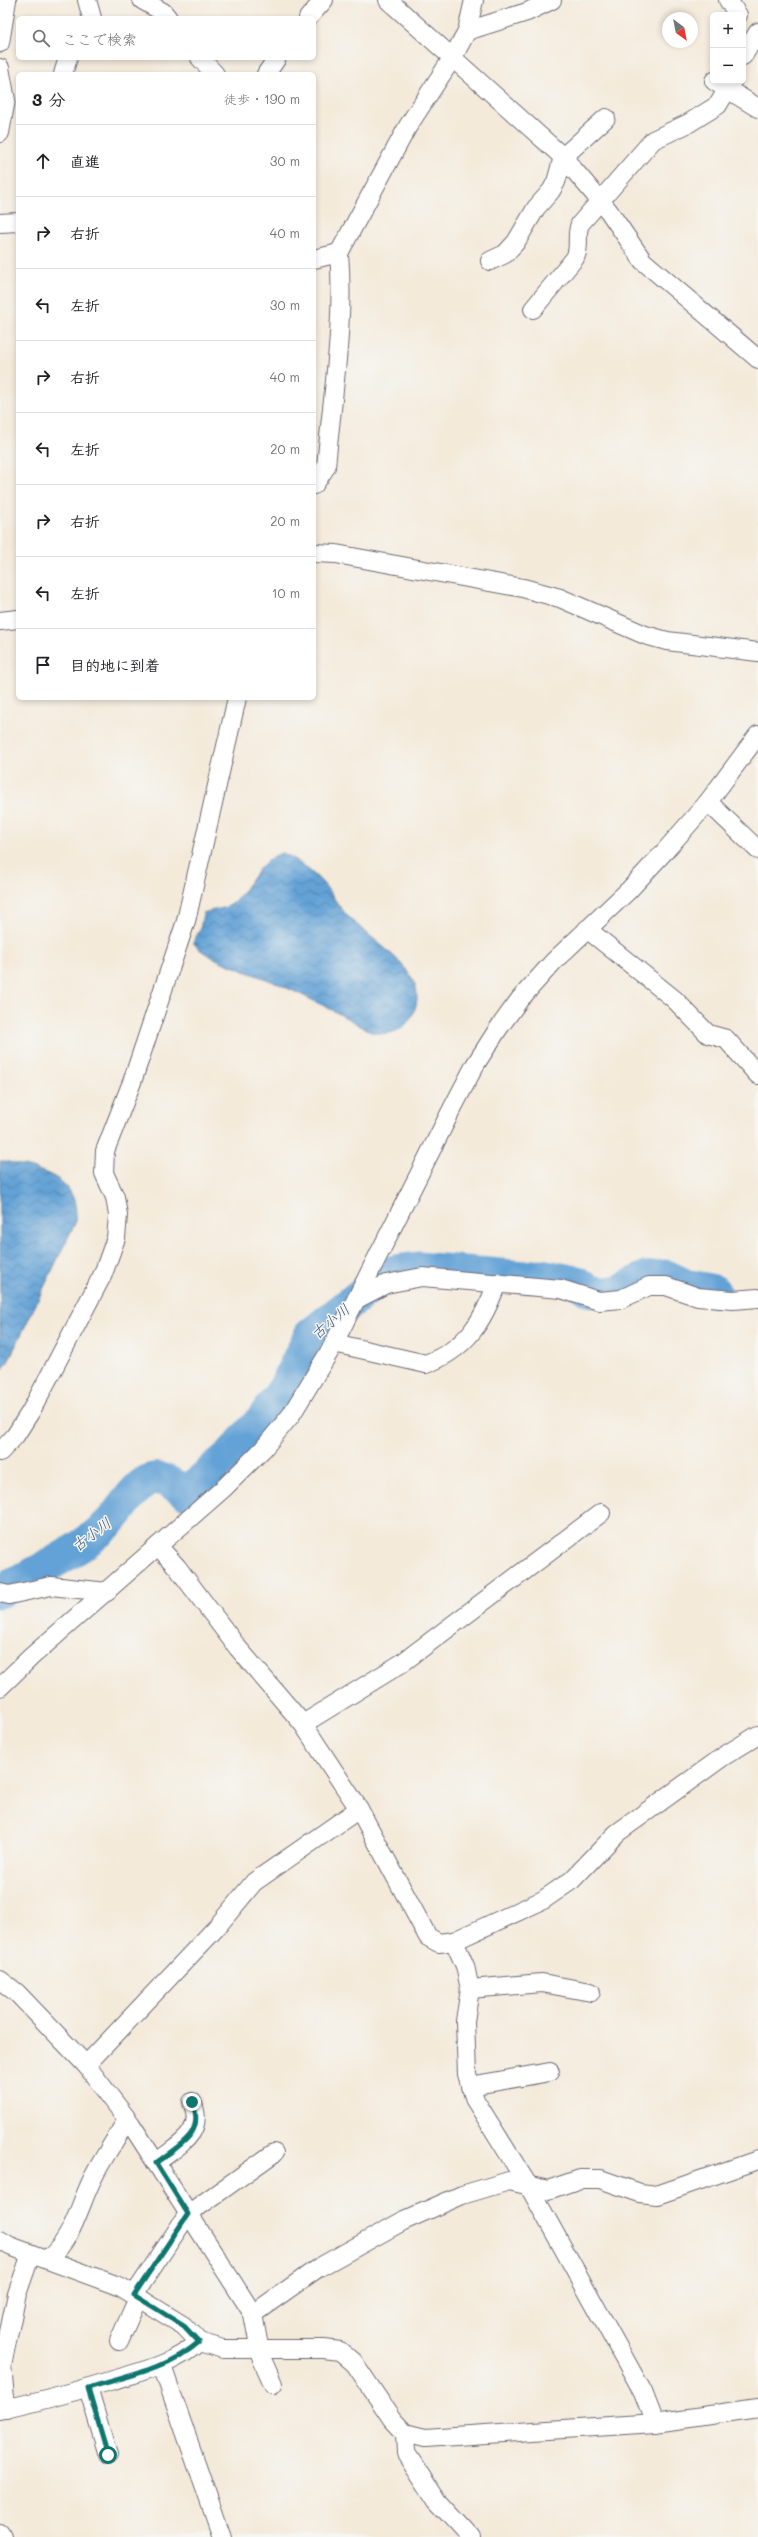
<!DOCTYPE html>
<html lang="ja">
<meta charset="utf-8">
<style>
body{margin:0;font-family:Mali,"Klee One",sans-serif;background:#f2f2f2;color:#202124}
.controls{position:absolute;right:12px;top:12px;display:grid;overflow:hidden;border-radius:6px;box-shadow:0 2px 6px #0003}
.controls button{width:36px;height:36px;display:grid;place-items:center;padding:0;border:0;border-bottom:1px solid #e0e0e0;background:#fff;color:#202124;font:20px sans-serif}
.compass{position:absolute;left:662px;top:12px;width:36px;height:36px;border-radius:50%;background:#fff;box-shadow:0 2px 6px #0003;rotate:148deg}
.stop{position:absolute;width:12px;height:12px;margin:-9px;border:3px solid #0f766e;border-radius:50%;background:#fff}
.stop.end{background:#0f766e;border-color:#fff;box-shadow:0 1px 4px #0008}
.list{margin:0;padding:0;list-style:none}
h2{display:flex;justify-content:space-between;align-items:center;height:52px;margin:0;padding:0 16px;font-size:17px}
h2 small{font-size:13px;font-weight:400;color:#757577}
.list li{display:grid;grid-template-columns:26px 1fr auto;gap:12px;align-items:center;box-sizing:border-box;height:72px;padding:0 16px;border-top:1px solid #e0e0e0}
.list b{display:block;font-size:15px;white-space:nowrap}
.list em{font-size:13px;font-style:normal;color:#757577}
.icon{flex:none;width:22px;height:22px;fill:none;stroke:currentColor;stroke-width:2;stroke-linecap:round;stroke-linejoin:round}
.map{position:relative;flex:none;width:758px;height:2537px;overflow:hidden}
.search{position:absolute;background:#fff;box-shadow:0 2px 6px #0003;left:16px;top:16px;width:300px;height:44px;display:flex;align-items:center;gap:10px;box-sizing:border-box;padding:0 14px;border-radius:6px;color:#757577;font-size:15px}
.panel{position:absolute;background:#fff;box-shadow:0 2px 6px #0003;left:16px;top:72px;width:300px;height:628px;border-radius:6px}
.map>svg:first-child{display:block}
.water{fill:url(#water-waves);stroke:#426288}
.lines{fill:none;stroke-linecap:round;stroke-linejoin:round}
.river{stroke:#63a2d6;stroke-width:33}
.minor-casing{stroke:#6c6873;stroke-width:20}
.minor{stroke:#fff;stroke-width:18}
.route{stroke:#0f766e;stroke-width:5}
.labels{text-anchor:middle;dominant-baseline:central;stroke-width:3;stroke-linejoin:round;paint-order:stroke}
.water-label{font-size:15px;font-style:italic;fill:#3c5579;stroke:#f6f6f2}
</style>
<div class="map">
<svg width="758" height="2537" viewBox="0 0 758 2537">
<defs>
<pattern id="water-waves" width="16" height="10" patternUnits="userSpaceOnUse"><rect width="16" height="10" fill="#63a2d6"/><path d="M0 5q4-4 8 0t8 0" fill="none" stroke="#5184af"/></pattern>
</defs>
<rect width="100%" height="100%" fill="#f6f6f2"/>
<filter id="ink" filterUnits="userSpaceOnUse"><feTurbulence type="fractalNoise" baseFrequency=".025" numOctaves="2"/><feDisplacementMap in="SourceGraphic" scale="8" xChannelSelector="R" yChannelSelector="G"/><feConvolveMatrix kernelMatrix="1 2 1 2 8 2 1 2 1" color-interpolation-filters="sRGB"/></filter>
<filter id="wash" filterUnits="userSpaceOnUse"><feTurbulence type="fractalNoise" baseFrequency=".012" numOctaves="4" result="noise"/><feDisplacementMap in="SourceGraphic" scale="16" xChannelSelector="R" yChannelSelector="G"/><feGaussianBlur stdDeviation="0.9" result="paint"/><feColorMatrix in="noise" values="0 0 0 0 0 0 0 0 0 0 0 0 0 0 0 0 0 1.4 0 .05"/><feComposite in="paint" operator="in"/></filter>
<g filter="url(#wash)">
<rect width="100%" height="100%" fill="#f4eada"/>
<g class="water">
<path d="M283,853C297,860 316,874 326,887C333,896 338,906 346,914C366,936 396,952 412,978C421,993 417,1011 407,1023C398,1034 383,1035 371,1032C343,1015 313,1000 283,986C263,976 203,960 193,942L200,930L203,913C213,909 225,910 233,903C250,888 258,859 283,853Z"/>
<path d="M0,1161H5C41,1171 79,1175 76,1221L7,1364L0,1372Z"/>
</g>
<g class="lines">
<path class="river" d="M0,1592C36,1571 78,1553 108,1524C121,1512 136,1482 153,1479C165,1477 177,1487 186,1493L231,1454L263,1418L284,1388L310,1335L385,1275L394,1271L418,1268L526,1277L540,1275L577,1282L590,1291L605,1293L619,1291L645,1278L666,1276L685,1285L714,1291"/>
</g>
</g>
<g filter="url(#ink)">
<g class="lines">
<defs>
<g id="minor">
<polyline points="87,0 92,18"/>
<polyline points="142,0 163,12 168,18"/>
<polyline points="388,0 563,157 608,210 643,261 758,359"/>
<polyline points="728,0 738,15"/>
<polyline points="308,18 324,0"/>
<polyline points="467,31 527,12 552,0"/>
<polyline points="0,43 7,0"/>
<polyline points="743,56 758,32"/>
<polyline points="200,58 215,74"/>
<polyline points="0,68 6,100 0,133"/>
<polyline points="63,74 68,58"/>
<polyline points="266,74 277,58"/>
<polyline points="714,81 758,108"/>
<polyline points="0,223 18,222"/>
<polyline points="314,259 339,253"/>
<polyline points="490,261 505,254 516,242 536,208 551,191 556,182 563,157 606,118"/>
<path d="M533,309L575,258C581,246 575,236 580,224L653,140L689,123L718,105L732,81"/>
<path d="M314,485L326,467C332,398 345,322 339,253L408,126L453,57L467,31L474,0"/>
<polyline points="314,553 336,554 523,588 560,598 645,635 667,641 758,652"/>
<polyline points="0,621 18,619"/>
<polyline points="708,802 758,850"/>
<polyline points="587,929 674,999 708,1034 726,1039 758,1075"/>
<polyline points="357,1299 386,1284 422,1277 561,1289 599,1301 621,1299 649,1286 666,1286 698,1297 733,1300 758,1298"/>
<path d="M334,1343L426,1364C466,1349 483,1322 497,1283"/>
<polyline points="0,1452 15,1436 31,1411 103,1274 116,1238 118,1215 115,1197 104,1173 105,1151 132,1082 186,921 237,698"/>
<polyline points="158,1546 177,1567 238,1648 303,1724 359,1809 428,1937 439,1943 454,1941 543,1900 572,1880 617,1833 724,1756 758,1735"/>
<polyline points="0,1593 9,1595 51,1586 107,1592"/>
<polyline points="0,1687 31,1657 224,1488 263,1449 291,1415 331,1349 453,1107 475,1065 498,1029 520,999 554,961 629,890 665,851 708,802 758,735"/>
<polyline points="303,1724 402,1663 601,1513"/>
<polyline points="454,1941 465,1966 470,1989 465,2021 467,2074 475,2100 528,2185 643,2392 655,2423"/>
<polyline points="0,1980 17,1993 86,2065"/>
<polyline points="470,1989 542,1983 591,1992"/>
<polyline points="470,2086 550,2072"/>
<path d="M156,2163C178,2145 206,2133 192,2102"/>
<polyline points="0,2240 10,2246 121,2287 184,2326 199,2342 223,2349 324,2349 340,2351 355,2364 392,2419 405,2433 425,2438 655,2423 758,2408"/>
<path d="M48,2259C76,2236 79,2202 96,2172C106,2153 117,2138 127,2119"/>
<polyline points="134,2295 188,2214 274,2153"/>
<polyline points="253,2314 318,2268 403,2221 462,2195 509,2181 548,2190 580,2179 600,2179 640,2193 657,2195 758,2160"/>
<polyline points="119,2341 138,2298"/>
<polyline points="162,2366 222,2537"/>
<polyline points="273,2384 261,2357 253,2314 131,2124 86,2065 216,1928 254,1882 359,1809"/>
<polyline points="88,2388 108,2455"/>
<polyline points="6,2409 2,2365 17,2294 31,2254"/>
<path d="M0,2410C37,2402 73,2392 110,2381C142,2371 173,2365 199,2342"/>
<polyline points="405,2433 406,2453 437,2501 470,2537"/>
<polyline points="0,2533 2,2537"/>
</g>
</defs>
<use href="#minor" class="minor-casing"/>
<use href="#minor" class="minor"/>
</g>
</g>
<g class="lines" filter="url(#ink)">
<path class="route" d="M108,2455L88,2388C127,2376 168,2369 199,2342L184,2326L134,2295L188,2214L156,2163C179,2145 206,2134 192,2102"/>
</g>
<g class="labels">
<g class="water-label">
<text transform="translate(330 1321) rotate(-40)">古小川</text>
<text transform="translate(91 1534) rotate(-37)">古小川</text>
</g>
</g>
</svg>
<div class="controls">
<button>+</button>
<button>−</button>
</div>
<svg class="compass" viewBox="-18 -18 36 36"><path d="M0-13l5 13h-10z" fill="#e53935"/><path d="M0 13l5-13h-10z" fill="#757577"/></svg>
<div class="stop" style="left:108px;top:2455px"></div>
<div class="stop end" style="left:192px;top:2102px"></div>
<div class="search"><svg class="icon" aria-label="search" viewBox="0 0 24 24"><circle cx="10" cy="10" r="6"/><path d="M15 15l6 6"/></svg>ここで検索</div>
<section class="panel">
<h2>3 分<small>徒歩 · 190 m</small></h2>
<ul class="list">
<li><svg class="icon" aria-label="ahead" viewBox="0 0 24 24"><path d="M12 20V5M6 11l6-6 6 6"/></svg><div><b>直進</b></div><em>30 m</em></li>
<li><svg class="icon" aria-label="right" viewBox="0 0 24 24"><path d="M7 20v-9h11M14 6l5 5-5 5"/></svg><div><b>右折</b></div><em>40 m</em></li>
<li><svg class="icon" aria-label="left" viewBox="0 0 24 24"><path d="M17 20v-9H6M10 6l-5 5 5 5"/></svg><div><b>左折</b></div><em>30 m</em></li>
<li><svg class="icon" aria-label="right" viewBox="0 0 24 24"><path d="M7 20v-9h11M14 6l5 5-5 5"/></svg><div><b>右折</b></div><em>40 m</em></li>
<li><svg class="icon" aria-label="left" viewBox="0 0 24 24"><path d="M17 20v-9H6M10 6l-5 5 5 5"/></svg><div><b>左折</b></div><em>20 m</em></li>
<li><svg class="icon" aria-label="right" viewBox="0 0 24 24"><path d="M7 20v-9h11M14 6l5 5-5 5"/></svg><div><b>右折</b></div><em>20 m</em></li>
<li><svg class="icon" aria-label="left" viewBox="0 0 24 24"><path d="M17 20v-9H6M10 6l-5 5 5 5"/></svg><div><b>左折</b></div><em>10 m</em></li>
<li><svg class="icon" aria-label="arrive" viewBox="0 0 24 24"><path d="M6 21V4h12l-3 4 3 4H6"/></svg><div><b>目的地に到着</b></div></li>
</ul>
</section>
</div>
